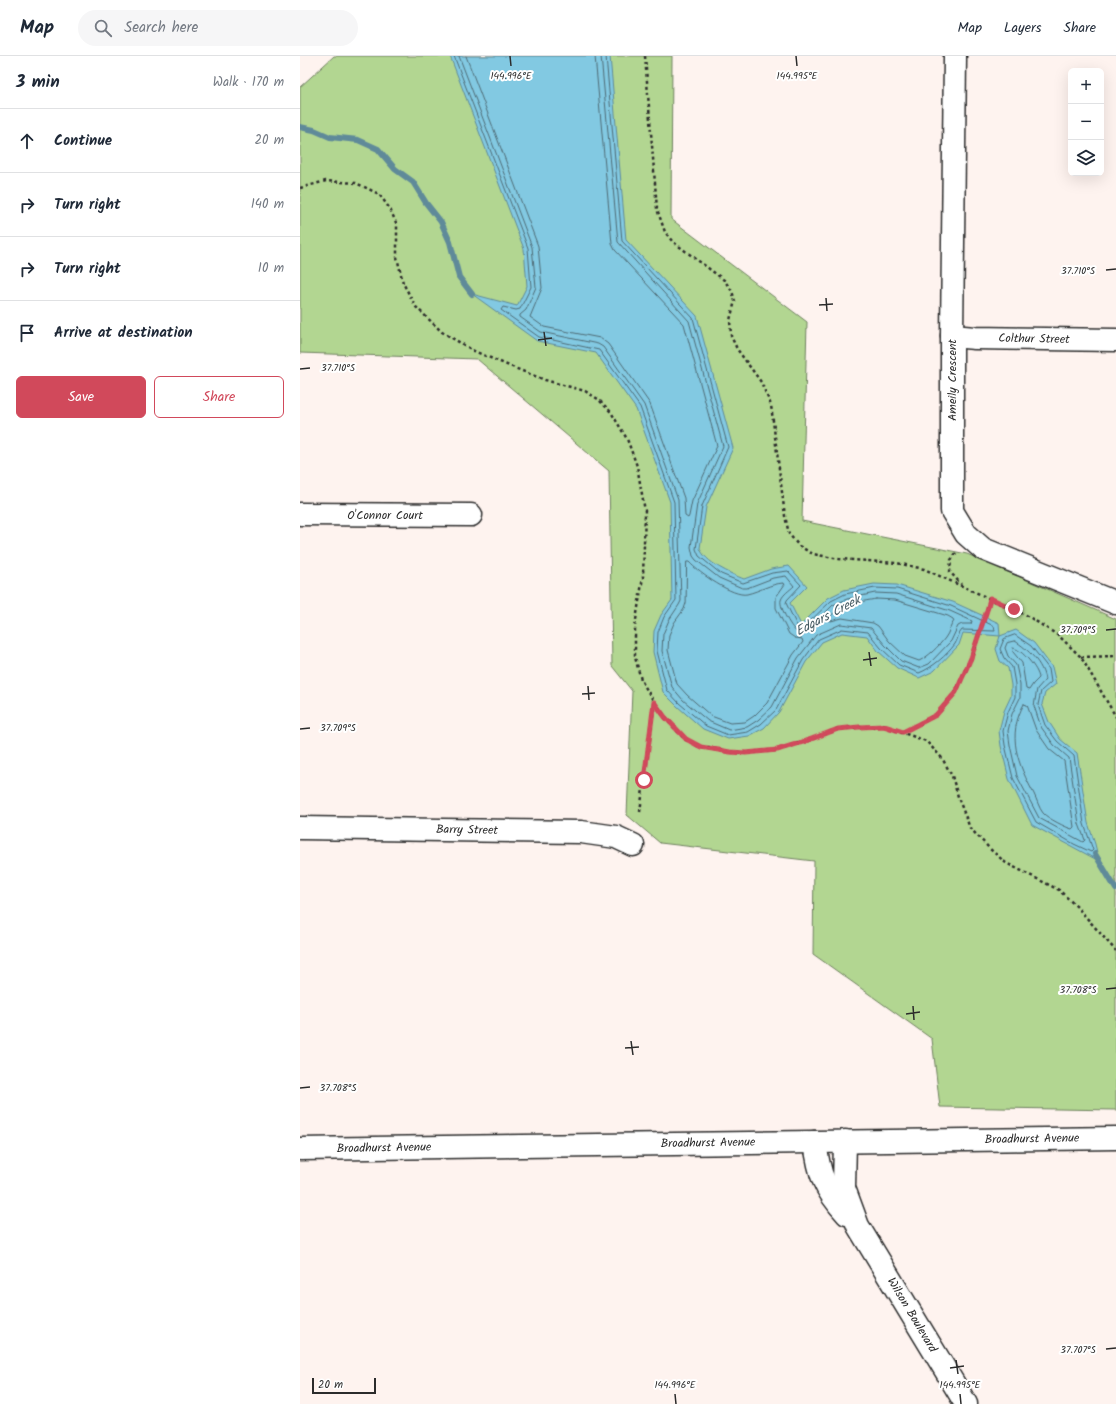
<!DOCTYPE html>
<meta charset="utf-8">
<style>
body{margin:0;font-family:Kalam,sans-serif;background:#f6f6f7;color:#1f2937}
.controls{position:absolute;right:12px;top:12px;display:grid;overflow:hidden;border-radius:6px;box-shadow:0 4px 16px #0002}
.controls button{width:36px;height:36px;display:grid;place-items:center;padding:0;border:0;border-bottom:1px solid #e0e1e3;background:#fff;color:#1f2937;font:20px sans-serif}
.scale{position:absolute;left:12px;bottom:10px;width:64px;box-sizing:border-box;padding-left:4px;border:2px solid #2b2b2b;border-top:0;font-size:11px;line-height:14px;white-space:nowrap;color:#2b2b2b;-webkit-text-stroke:3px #fff;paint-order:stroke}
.stop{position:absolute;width:12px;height:12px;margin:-9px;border:3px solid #d1495b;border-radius:50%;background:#fff}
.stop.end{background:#d1495b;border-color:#fff;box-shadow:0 1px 4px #0008}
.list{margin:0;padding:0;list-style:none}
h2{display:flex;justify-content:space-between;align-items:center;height:52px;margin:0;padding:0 16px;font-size:17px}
h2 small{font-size:13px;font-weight:400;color:#747a83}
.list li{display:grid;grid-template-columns:26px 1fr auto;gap:12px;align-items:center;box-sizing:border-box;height:64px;padding:0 16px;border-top:1px solid #e0e1e3}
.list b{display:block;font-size:15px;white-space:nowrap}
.list em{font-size:13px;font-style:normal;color:#747a83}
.actions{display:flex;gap:8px;padding:12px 16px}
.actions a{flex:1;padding:9px 0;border:1px solid #d1495b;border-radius:6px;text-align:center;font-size:14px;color:#d1495b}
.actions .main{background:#d1495b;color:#fff}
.icon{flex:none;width:22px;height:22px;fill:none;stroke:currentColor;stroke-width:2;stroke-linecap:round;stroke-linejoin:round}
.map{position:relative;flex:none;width:816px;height:1348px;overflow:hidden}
header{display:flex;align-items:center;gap:24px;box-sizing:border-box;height:56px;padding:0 20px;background:#fff;border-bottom:1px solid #e0e1e3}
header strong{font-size:19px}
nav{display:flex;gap:22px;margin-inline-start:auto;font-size:14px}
.search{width:280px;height:36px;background:#f6f6f7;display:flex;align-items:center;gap:10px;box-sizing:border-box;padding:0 14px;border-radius:22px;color:#747a83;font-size:15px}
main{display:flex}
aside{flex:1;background:#fff}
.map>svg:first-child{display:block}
.green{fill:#b2d691;stroke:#6e805e}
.water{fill:#82c9e2;stroke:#5f8a99}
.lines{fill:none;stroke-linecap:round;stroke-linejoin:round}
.shore{stroke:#4e6a74;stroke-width:1}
.stream{stroke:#5f8a99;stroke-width:6}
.minor-casing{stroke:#2b2b2b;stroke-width:25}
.path{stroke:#2b2b2b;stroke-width:2.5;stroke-dasharray:3 3;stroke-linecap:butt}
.minor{stroke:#fff;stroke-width:22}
.route{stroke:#d1495b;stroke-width:5}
.ticks{fill:none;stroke:#2b2b2b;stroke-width:1.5}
.labels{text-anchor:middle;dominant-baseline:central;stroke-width:4;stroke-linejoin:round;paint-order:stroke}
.street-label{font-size:12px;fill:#2b2b2b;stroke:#fff}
.water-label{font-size:13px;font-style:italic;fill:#455a62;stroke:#fff}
.ticks-label{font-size:10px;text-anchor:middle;fill:#2b2b2b;stroke:#fff;stroke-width:4;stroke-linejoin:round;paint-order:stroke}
</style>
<header>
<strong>Map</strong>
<div class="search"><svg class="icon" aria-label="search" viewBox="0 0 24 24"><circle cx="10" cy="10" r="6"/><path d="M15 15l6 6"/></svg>Search here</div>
<nav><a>Map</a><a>Layers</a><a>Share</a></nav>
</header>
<main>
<aside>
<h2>3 min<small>Walk · 170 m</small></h2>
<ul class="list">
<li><svg class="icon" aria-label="ahead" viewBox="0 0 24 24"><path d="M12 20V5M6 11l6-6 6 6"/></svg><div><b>Continue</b></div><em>20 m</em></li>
<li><svg class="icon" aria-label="right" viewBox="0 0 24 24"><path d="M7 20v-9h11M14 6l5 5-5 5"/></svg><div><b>Turn right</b></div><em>140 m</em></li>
<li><svg class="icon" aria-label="right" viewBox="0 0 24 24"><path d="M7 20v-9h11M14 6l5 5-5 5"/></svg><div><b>Turn right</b></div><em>10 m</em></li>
<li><svg class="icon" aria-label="arrive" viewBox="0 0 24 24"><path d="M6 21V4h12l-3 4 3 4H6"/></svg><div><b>Arrive at destination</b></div></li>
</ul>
<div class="actions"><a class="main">Save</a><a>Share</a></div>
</aside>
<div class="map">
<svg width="816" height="1348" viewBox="0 0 816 1348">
<rect width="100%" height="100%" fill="#fef3ef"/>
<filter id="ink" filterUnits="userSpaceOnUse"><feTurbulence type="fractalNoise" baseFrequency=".025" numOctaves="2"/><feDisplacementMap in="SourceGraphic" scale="8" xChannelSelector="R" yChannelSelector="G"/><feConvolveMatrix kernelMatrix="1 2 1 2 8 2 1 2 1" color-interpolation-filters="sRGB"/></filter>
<g filter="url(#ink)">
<polygon class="green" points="34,0 372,0 371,163 507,266 502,465 667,498 816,563 816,1054 640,1051 632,983 513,898 514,805 360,787 327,759 332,635 312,610 309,415 177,303 0,297 0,31"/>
<path class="water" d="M150,0H310L326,184L397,260L433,392L406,451L400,492C404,506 431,518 444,523L471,513L489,510L507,530L490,547L501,569L528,542L544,534L574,528L597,529L653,546L699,567L700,580L716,574L734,587L752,611L756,628L745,637L742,648L749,666L760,683L777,697L788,767L795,788L799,805L732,769L709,723L701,690L699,675L704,655L711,640V629L708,612L700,605L696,593L700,580L663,577L659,589L634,615L619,622L597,612L578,595L567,580L542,577L522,586L506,606L479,656L464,672L449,680L428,683L403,673L377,650L363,636L353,596L354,575L361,559L372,544L370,446L336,353L296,297L237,285L172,238L217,250L227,230L224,193Z"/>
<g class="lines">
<g class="shore">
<path d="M154,0L228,192L231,231L220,253L216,254L203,251L201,254L239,281L299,294L340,351L374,446L376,544L364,561L358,576L357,595L367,634L379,647L406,670L428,679L448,676L461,668L476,654L503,604L519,583L542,573L568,576L581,592L599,609L619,617C632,612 647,599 655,588C658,583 658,578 662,574L695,575L694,570L651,550L597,533L575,532L545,538L531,545L504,571L500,572L497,570L486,547L487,544L501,529L488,515L472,517L443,527L421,518L399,500L396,493L402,450L428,391L393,262L322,185L306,0"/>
<path d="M159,0L232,191L236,231L226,254L220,259V261L241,276L298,288L303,291L344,349L378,444L381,545L379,549L369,564L363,578L362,595L372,631L383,644L408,665L429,674L447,671L458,664L472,651L498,602L516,579L541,568L571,572L585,589L601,605L619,612L629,608L651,585L658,570L662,568H671L672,565L650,555L596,538L575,537L547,543L533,549L507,575L498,577C492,574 479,551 481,544C483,538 490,534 494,530L486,520L473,522L447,532H442L419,522L396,504L393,500L391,491L397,448L423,390L389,265L318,186L301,0"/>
<polyline points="166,0 238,190 242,232 230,261 244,271 300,282 308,288 350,348 384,442 385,460 388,462 389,460 392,445 417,390 384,268 315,194 312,188 295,0"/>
<path d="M387,506H389C399,517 433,541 447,538C460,535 470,528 483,527L485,528L476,541V552L489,578L495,582L502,583L503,586L493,599L467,647L454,660L445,666L430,667L411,660L387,639L377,628L368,594L369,579L374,567L384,553L386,547Z"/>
<path d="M576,543L595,544L648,560L653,563L654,565C650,570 649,577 645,582C639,590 628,601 619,605L605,600L589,585L578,570L573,567L542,562L531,565L529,564C535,548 561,546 576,543Z"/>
<polygon points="715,579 731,590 749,613 751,626 741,635 738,649 745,669 757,685 774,700 784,768 793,794 791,796 774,788 736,766 713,722 705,689 703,675 708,656 715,641 715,628 712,611 704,602 700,593 704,583"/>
<path d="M715,585C728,593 743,608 745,624L737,633L734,650L741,671L754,689L769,702L779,768L785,784L783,786L739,762L717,720L710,689L708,675L712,658L720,642V628L716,609L708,600L705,592L707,587Z"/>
<path d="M713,592C722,593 738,613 739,622L733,628L729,634L726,633L722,607L713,596Z"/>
<path d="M724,648L727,649L736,674L749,693L764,705L774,771L772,773C767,772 747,762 743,757C739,752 737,744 734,738C718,708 706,680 724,648Z"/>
</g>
<g class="stream">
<polyline points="0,71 14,74 30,81 58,84 78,93 95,113 113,126 126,147 141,166 150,186 159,221 172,238"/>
<polyline points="795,798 816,833"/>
</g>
<defs>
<g id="minor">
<polyline points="655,0 652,280 652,455 666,478 683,493 816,547"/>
<polyline points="652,280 675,282 816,284"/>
<polyline points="0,458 171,459"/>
<polyline points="0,772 281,776 316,781 333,789"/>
<polyline points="545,1085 544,1132 558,1170 666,1348"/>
<path d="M515,1086C519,1118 524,1133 547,1158"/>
<polyline points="0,1093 816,1082"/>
</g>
</defs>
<use href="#minor" class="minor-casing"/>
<g class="path">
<polyline points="345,0 357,153 365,176 372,185 424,224 432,235 435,245 430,264 431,280 437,293 461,326 471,349 485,460 489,478 499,490 513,498 539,503 597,507 624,513 726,559 759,580 781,601 816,661"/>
<polyline points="0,132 26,125 56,127 79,138 90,153 97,169 97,201 103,227 116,251 142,276 174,295 207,309 245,324 285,335 298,343 311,356 327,383 337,410 345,455 343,521 335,570 335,601 341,624 354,646 365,661 385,683 401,691 430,696 446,697 477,694 506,685 538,673 559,671 584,670 626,685 642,702 652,720 659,744 670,772 690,793 706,807 759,834 777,851 816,895"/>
<polyline points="656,497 651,504 650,516 661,528"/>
<polyline points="781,601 816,600"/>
<polyline points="603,676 636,659 656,636 671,602 688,551 690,542"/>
<polyline points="340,756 354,647"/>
</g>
<use href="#minor" class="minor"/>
</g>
</g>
<g class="lines" filter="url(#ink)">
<polyline class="route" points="344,724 354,646 365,661 386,683 401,691 430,696 446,697 477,694 506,685 538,673 559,671 584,670 603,676 636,659 656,636 671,602 688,551 690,542 714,553"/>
</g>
<path class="ticks" d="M210,0L211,10M496,0L497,10M806,214L816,213M526,242L527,255M519,249L533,248M244,276L246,290M238,284L252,282M0,313L10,312M806,574L816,573M569,596L571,610M563,604L577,602M288,630L289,644M282,638L295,637M0,673L10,672M806,933L816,932M613,950L614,964M606,958L620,956M331,985L333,999M325,992L339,991M0,1032L10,1031M806,1293L816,1292M656,1304L658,1318M650,1312L664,1310M375,1338L376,1348M660,1338L661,1348"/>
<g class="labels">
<g class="street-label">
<text transform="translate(734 283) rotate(1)">Colthur Street</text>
<text transform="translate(652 324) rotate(-90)">Ameily Crescent</text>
<text x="85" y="459">O'Connor Court</text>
<text transform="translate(167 774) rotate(1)">Barry Street</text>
<text transform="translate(732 1083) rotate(-1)">Broadhurst Avenue</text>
<text transform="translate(408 1087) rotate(-1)">Broadhurst Avenue</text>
<text transform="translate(84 1092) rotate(-1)">Broadhurst Avenue</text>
<text transform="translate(612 1259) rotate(59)">Wilson Boulevard</text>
</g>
<g class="water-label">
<text transform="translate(528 560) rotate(-28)">Edgars Creek</text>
</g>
</g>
<g class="ticks-label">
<text x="211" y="23">144.996°E</text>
<text x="497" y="23">144.995°E</text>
<text x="778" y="218">37.710°S</text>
<text x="38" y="315">37.710°S</text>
<text x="778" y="577">37.709°S</text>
<text x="38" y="675">37.709°S</text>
<text x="778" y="937">37.708°S</text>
<text x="38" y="1035">37.708°S</text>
<text x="778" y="1297">37.707°S</text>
<text x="375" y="1332">144.996°E</text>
<text x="660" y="1332">144.995°E</text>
</g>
</svg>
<div class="controls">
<button>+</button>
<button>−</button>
<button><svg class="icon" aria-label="layers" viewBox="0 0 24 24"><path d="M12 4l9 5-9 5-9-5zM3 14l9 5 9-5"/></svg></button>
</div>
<div class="scale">20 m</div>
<div class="stop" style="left:344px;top:724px"></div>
<div class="stop end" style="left:714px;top:553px"></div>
</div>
</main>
